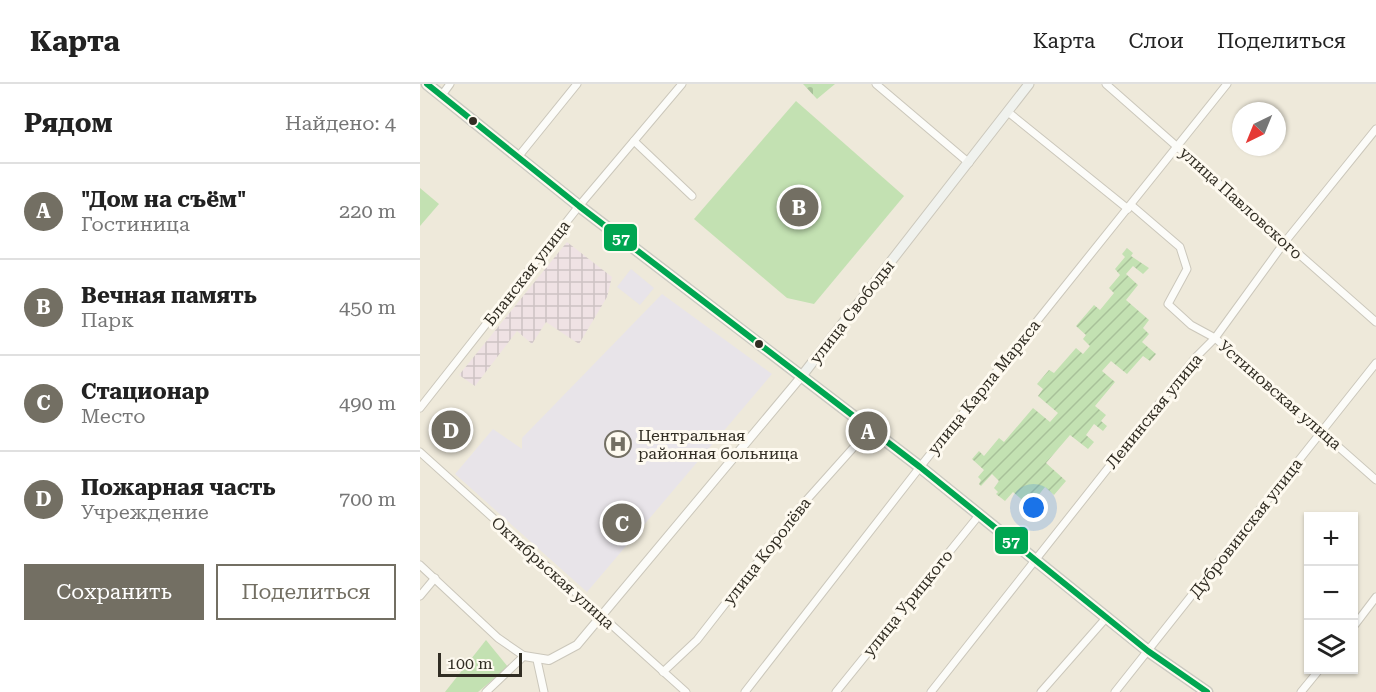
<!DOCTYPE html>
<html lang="ru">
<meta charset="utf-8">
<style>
body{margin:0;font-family:"Roboto Serif",serif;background:#f2f2f2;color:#222}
.controls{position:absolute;right:18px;bottom:18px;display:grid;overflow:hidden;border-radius:0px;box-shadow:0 2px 4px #0004}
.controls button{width:54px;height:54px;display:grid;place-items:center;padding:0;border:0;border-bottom:2px solid #e0e0e0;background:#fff;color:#222;font:30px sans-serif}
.compass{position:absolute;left:812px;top:18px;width:54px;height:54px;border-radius:50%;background:#fff;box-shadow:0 2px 4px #0004;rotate:223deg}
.scale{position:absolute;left:18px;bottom:15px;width:84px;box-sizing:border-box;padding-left:6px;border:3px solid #312d23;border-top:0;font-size:16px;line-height:21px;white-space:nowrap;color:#312d23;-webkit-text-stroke:4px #fefaf0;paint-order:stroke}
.you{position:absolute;left:614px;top:424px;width:21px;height:21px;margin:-15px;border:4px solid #fff;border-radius:50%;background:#1a73e8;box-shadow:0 0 0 9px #1a73e833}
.badge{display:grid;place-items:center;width:39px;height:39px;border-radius:50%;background:#736f63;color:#fff;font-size:20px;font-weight:700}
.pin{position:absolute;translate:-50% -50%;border:3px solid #fff;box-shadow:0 2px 6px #0006}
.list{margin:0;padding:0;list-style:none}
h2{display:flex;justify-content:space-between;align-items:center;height:78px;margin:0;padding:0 24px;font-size:26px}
h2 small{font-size:20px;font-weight:400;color:#767676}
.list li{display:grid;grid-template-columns:39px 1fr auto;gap:18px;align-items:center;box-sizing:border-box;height:96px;padding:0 24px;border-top:2px solid #e0e0e0}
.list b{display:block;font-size:22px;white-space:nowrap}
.list p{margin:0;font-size:20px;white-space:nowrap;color:#767676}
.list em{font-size:20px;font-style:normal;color:#767676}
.actions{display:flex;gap:12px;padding:18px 24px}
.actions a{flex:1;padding:14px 0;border:2px solid #736f63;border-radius:0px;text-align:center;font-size:21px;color:#736f63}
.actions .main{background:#736f63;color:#fff}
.icon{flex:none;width:33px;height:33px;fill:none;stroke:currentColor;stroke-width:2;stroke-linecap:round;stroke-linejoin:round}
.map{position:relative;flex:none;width:956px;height:608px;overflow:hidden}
header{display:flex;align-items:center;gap:36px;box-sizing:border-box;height:84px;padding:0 30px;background:#fff;border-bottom:2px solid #e0e0e0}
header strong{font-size:28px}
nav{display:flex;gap:33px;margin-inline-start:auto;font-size:21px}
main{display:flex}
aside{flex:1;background:#fff}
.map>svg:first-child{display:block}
.industrial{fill:url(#industrial-grid)}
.medical{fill:#e8e4e9}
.green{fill:#c3e1b2}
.cemetery{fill:url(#cemetery-stones)}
.garden{fill:url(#garden-furrows)}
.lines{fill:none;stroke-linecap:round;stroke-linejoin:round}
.minor-casing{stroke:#cbc7bb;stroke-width:9}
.tertiary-casing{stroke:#cbc7bb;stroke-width:10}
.secondary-casing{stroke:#cbc7bb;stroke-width:11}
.trunk-casing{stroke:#cbc9c1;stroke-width:13}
.minor{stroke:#fcfcf9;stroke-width:7}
.tertiary{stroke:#fcfcf9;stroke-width:8}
.secondary{stroke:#f0f2ee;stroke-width:9}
.trunk{stroke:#dae2dd;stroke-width:10}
.bus-1-casing{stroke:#fefaf0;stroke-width:10}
.bus-1{stroke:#00a651;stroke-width:6}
.bus-dot{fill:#312d23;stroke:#fefaf0;stroke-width:2}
.labels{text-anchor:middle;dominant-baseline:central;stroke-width:6;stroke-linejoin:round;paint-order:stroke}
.street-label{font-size:16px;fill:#312d23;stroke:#fefaf0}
.poi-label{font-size:16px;fill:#312d23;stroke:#fefaf0;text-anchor:start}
.line-badge{stroke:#fefaf0;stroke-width:2}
.badge-label{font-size:16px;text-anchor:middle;font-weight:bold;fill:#fff}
</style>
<header>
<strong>Карта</strong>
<nav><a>Карта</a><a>Слои</a><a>Поделиться</a></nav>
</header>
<main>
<aside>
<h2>Рядом<small>Найдено: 4</small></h2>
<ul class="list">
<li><span class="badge">A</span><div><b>&quot;Дом на съём&quot;</b><p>Гостиница</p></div><em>220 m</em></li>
<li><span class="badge">B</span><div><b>Вечная память</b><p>Парк</p></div><em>450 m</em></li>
<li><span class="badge">C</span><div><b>Стационар</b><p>Место</p></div><em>490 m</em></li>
<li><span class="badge">D</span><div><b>Пожарная часть</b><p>Учреждение</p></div><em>700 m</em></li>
</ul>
<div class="actions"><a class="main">Сохранить</a><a>Поделиться</a></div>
</aside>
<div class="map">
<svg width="956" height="608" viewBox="0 0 956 608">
<defs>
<pattern id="industrial-grid" width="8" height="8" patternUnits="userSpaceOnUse" patternTransform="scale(1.5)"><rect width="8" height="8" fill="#efe2e4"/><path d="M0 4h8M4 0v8" fill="none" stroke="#cdc2c3"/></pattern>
<pattern id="cemetery-stones" width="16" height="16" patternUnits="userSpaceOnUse" patternTransform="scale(1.5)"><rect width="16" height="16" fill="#c3e1b2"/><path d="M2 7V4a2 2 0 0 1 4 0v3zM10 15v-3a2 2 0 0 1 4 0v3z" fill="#a8c199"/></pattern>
<pattern id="garden-furrows" width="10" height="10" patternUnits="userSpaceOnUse" patternTransform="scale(1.5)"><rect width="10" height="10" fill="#c3e1b2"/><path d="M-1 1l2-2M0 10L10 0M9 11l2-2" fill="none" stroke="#a8c199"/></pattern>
</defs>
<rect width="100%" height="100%" fill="#eee9da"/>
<polygon class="industrial" points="147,158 192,193 187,213 159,260 126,238 112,260 97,247 55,302 39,291"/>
<g class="medical">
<polygon points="211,185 234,204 220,221 197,203"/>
<polygon points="242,210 352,290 167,508 35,390 73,345 102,365 102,354"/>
</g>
<g class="green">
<polygon points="376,17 484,112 394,220 367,214 274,135"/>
<polygon points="0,104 19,120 0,142"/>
<polygon points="66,556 88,583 58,608 25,608"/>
</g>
<polygon class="cemetery" points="383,0 415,0 397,15"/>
<polygon class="garden" points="707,164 713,169 711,172 729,184 723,190 713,182 706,190 718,201 706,216 729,236 723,244 729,250 722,258 736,270 730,277 723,272 707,290 691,277 682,287 695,298 675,322 686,331 681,337 687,342 683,347 674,340 666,351 674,358 668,365 650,351 626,379 646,397 634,411 625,403 617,413 620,416 617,420 611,416 607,420 593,408 585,417 576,410 578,408 574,404 579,397 572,390 561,402 559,400 561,396 558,393 564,386 552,375 559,367 564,372 579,354 584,358 613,324 630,338 638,329 618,312 623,305 617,300 629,286 634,289 656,264 663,270 670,262 663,255 666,251 656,242 674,221 680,226 694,209 689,204 700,191 695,185 705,173 702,170"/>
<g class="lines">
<defs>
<g id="minor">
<polyline points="456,0 549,79"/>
<polyline points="686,0 956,238"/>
<polyline points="22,11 30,0"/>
<polyline points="588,28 708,125"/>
<polyline points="214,57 272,112"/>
<polyline points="98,73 157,0"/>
<polyline points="711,121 760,163 767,185 748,220 771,241 795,254 956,396"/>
<polyline points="0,324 159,122 262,0"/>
<polyline points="0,368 266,608"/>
<polyline points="0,481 78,554 104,572 66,608"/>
<polyline points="0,512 15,494"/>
<polyline points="934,542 956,513"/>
<polyline points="117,576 124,608"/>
<polyline points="243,588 277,556 383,420 450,345"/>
<polyline points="325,608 500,383 807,0"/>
<polyline points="416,608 560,430"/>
<polyline points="511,608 775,274 795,254 864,159 956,45"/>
<polyline points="621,608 686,534"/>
<polyline points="695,608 956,279"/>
<polyline points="881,608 899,586"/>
</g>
<polyline id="tertiary" points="104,572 129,576 157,561 381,293"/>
<polyline id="secondary" points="381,293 609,0"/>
<polyline id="trunk" points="7,0 159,122 500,383 728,567 787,608"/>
</defs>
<use href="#minor" class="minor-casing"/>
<use href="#tertiary" class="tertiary-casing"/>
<use href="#secondary" class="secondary-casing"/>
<use href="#trunk" class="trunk-casing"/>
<use href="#minor" class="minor"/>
<use href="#tertiary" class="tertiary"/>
<use href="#secondary" class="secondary"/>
<use href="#trunk" class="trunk"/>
<defs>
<polyline id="bus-1" points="7,0 159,122 500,383 728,567 787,608"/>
</defs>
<use href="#bus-1" class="bus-1-casing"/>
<use href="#bus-1" class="bus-1"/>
</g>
<defs>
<symbol id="hospital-ring" viewBox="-11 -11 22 22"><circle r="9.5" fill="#fefaf0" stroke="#736f63" stroke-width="1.5"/><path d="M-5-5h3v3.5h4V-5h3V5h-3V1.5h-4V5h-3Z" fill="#736f63"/></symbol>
</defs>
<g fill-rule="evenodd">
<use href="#hospital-ring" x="183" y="345" width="30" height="30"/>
</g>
<g class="bus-dot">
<circle cx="53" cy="37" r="5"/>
<circle cx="339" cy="260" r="5"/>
</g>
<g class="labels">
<g class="street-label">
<text transform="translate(821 119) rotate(42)">улица Павловского</text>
<text transform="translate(107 189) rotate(-52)">Бланская улица</text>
<text transform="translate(432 228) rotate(-52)">улица Свободы</text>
<text transform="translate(564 303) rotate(-51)">улица Карла Маркса</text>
<text transform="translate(860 311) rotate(41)">Устиновская улица</text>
<text transform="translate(734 327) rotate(-51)">Ленинская улица</text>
<text transform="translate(826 444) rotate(-52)">Дубровинская улица</text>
<text transform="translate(347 467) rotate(-52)">улица Королёва</text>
<text transform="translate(133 489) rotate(42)">Октябрьская улица</text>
<text transform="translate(488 519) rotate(-51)">улица Урицкого</text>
</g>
<g class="poi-label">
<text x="218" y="351">Центральная<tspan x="218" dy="18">районная больница</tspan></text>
</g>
</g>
<g class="line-badge">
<rect x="183" y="139" width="35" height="29" rx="6" fill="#00a651"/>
<rect x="574" y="442" width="35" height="29" rx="6" fill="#00a651"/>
</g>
<g class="badge-label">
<text x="201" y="160">57</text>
<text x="591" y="463">57</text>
</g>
</svg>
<div class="controls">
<button>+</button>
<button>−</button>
<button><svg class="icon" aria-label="layers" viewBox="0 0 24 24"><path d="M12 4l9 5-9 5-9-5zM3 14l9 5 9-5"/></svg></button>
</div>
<svg class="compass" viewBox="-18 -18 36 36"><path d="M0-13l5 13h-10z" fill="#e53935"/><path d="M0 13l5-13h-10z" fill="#767676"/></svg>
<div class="scale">100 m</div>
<div class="you"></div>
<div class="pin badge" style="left:448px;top:347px">A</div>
<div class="pin badge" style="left:379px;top:123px">B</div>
<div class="pin badge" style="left:202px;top:439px">C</div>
<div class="pin badge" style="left:31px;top:346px">D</div>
</div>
</main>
